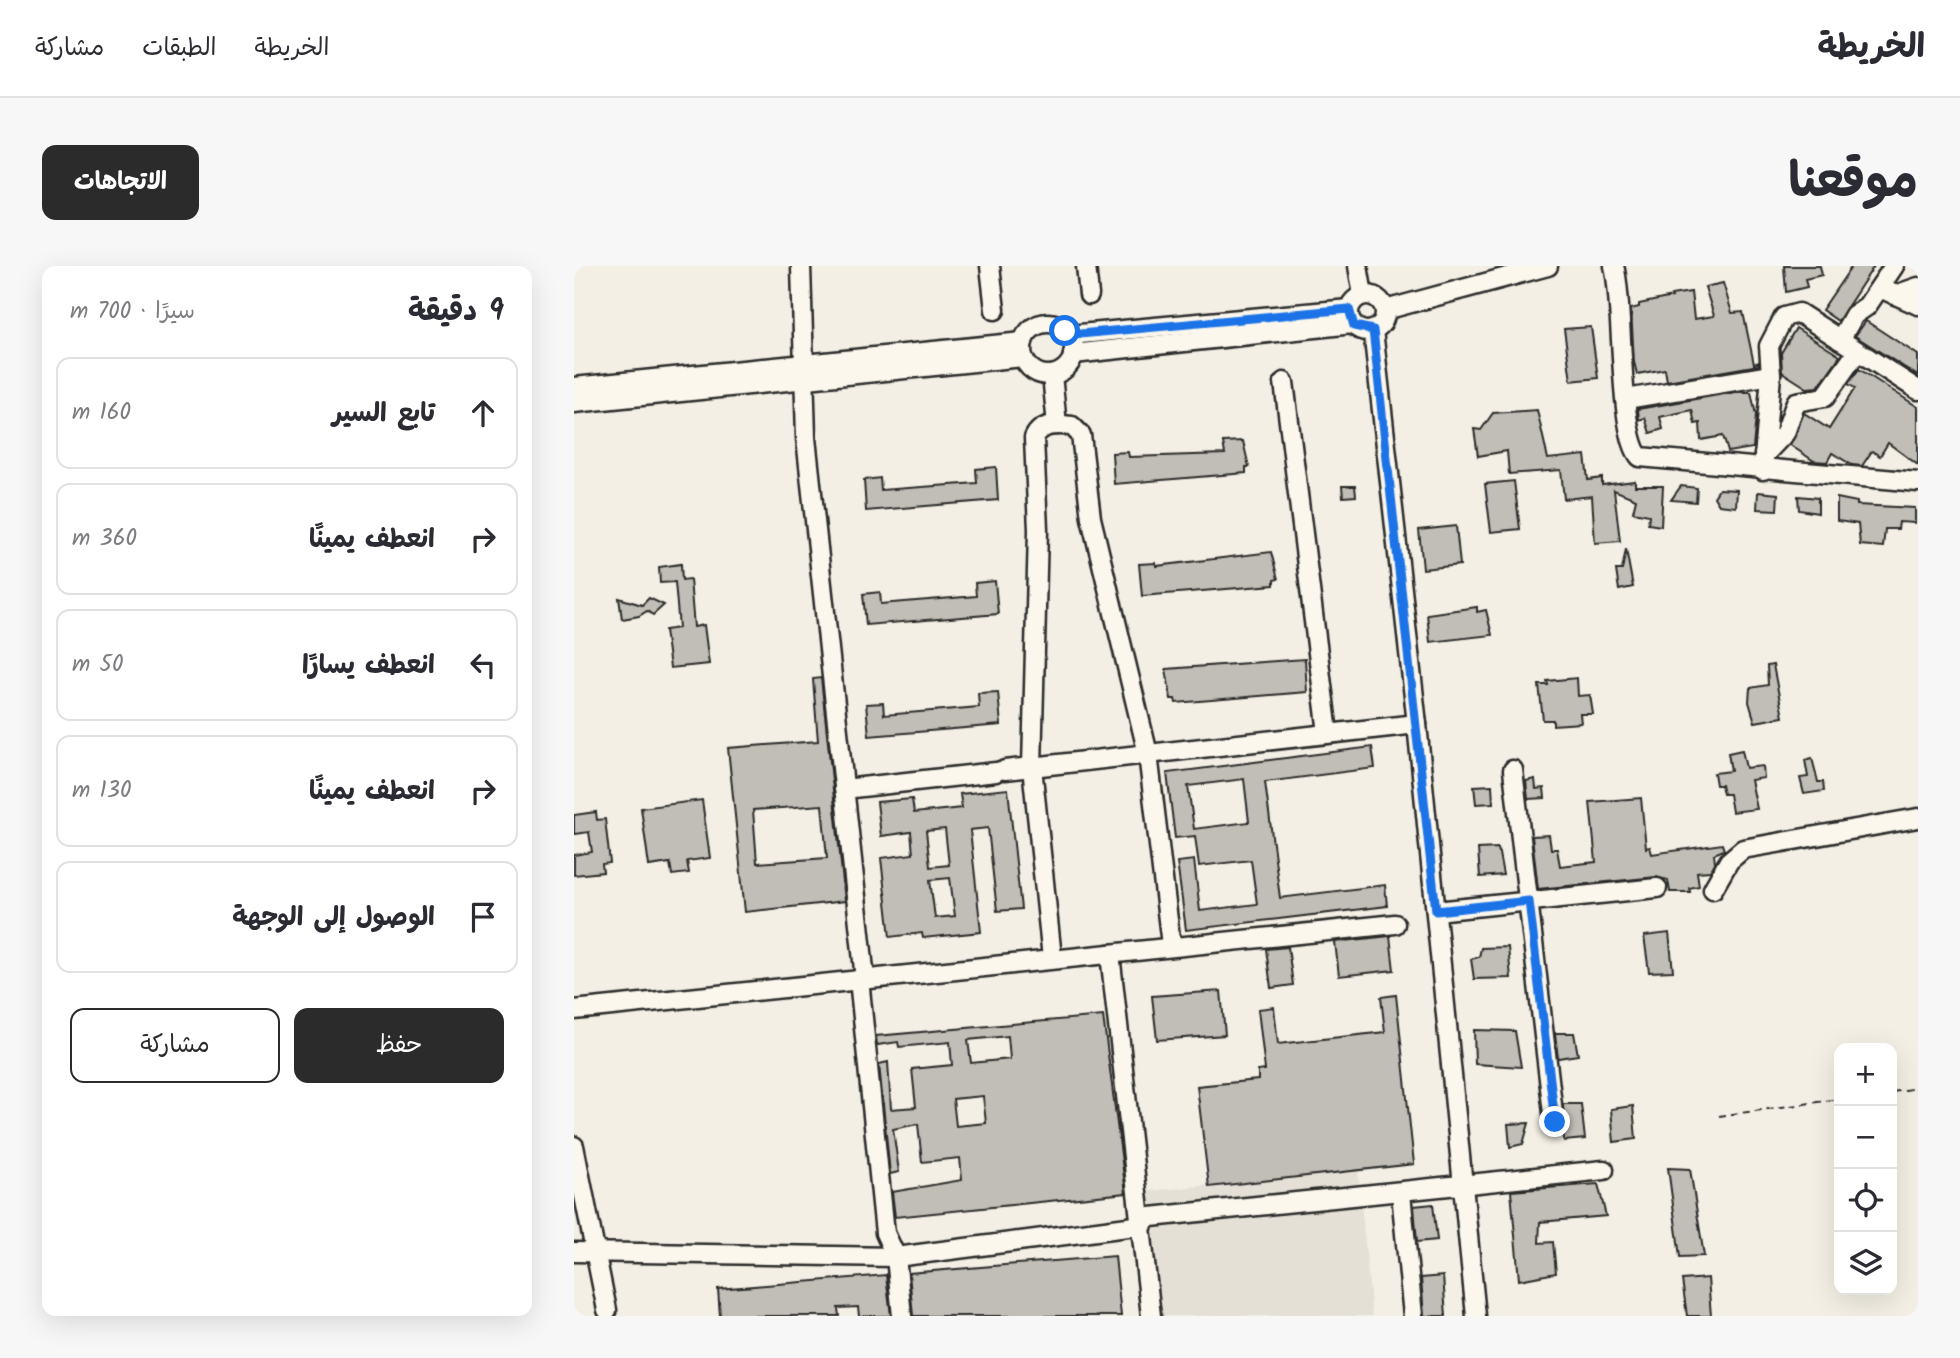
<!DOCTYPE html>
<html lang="ar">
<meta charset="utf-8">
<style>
body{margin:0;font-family:Kalam,"Playpen Sans Arabic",sans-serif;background:#f7f7f7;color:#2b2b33;direction:rtl}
.controls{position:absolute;right:21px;bottom:21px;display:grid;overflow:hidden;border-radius:14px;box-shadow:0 7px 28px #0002}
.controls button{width:63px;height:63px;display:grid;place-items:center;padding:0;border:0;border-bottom:2px solid #e1e1e2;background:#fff;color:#2b2b33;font:35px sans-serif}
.stop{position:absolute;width:21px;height:21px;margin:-16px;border:5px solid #1a73e8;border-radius:50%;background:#fff}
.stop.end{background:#1a73e8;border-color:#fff;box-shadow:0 2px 7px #0008}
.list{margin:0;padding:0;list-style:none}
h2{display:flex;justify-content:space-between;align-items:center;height:91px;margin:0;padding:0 28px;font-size:30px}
h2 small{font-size:23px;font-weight:400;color:#7c7c81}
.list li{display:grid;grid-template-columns:46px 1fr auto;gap:21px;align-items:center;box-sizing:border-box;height:112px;margin:0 14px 14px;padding:0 14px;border:2px solid #e1e1e2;border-radius:14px}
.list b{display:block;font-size:26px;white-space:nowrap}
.list em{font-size:23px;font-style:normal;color:#7c7c81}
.actions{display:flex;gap:14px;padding:21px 28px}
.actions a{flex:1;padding:16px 0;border:2px solid #2b2b2b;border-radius:14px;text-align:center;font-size:24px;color:#2b2b2b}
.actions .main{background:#2b2b2b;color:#fff}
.icon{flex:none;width:38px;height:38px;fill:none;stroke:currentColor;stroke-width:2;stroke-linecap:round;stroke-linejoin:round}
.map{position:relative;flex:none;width:1344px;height:1050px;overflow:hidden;direction:ltr;border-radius:14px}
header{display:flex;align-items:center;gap:42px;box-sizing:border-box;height:98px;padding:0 35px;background:#fff;border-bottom:2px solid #e1e1e2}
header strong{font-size:33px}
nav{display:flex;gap:38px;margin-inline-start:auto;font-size:24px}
.intro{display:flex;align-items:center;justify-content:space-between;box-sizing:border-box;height:168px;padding:0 42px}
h1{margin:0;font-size:49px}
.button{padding:18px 32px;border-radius:14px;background:#2b2b2b;color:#fff;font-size:24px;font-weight:700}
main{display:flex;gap:42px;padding:0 42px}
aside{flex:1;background:#fff;border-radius:14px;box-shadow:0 7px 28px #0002}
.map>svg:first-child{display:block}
.built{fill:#e4e0d6}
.building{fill:#c0beb6;stroke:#2b2b2b;stroke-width:2;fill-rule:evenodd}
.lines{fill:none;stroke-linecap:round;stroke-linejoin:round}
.minor-casing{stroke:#2b2b2b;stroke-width:23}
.path{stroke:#2b2b2b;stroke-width:2;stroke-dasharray:7 5;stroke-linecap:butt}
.minor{stroke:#fbf7ec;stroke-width:18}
.route{stroke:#1a73e8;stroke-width:9}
</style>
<header>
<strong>الخريطة</strong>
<nav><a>الخريطة</a><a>الطبقات</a><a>مشاركة</a></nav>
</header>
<div class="intro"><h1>موقعنا</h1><a class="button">الاتجاهات</a></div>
<main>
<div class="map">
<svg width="1344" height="1050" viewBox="0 0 1344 1050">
<rect width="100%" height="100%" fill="#f3efe4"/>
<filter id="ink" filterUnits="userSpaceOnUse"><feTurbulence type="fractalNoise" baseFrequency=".0143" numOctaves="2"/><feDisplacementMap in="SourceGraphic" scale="14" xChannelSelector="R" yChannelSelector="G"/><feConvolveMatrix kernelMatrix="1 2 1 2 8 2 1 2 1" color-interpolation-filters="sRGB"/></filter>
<g filter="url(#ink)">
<polygon class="built" points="784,905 798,1050 567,1050 554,927"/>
<g class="building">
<polygon points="1210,0 1246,0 1248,9 1231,13 1233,21 1212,26"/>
<polygon points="1278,0 1300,0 1264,55 1248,44"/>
<polygon points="1149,17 1158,47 1169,46 1180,98 1185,96 1185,99 1093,115 1091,103 1063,108 1060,96 1057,43 1065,41 1065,38 1098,31 1097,29 1117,26 1120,53 1140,50 1131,21"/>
<polygon points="1292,55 1344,89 1344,110 1281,70"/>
<polygon points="1017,61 1024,112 997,115 990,63"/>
<polygon points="1222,62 1266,90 1244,121 1233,122 1208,106 1207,87"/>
<polygon points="1285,103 1344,141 1344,199 1314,177 1306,190 1298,185 1288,200 1278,199 1258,187 1253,196 1240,195 1216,179 1230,147 1255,163 1281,122 1274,118"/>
<polygon points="1162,126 1177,126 1182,149 1179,182 1154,186 1149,170 1127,174 1126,157 1121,158 1118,144 1086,151 1089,163 1076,167 1071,152 1065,154 1064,143"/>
<polygon points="963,144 974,193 1011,189 1014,214 1028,212 1028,219 1061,215 1061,220 1089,220 1087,260 1074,258 1075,249 1059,246 1062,233 1040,224 1046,275 1021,277 1018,230 990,233 987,204 935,208 933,185 904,190 900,163 907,164 919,147"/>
<polygon points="669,175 675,201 672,201 672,207 540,218 538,187 554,186 555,191 651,188 649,176"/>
<polygon points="422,201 424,234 292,245 290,214 306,212 307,224 403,217 402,203"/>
<polygon points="940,215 946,263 917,266 911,218"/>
<polygon points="768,220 781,220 782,230 769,231"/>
<polygon points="1107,220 1123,222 1122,236 1097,234"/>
<polygon points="1145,223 1163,224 1162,241 1145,239 1140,231"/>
<polygon points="1184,226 1204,228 1203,244 1183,243"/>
<polygon points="1224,230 1244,232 1244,247 1225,244"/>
<polygon points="1263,232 1283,236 1283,239 1341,242 1341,257 1325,256 1324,263 1311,263 1309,281 1286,279 1284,258 1263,255"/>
<polygon points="882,260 886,299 849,303 845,264"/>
<polygon points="1052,283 1059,321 1045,324 1042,304 1048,304"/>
<polygon points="697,286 704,313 700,314 700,319 568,330 565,298 582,297 582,300"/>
<polygon points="107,298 108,314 116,313 120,361 130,359 135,398 96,402 91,364 105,362 101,316 86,317 85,301"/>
<polygon points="421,315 424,348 292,359 289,328 306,326 307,338 402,330 401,317"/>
<polygon points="45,332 68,339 75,332 90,339 79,349 73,345 65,350 48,353"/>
<polygon points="903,341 903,346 912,344 918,369 856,376 853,348"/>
<polygon points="731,393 733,426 602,437 601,433 597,433 592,403"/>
<polygon points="1199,399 1209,451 1181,456 1175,436 1176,422 1194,419 1193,400"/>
<path d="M247,412L271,635L171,646L154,482L244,475L239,413ZM248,539L253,592L183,597L179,544Z"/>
<polygon points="1003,412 1004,430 1016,429 1019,448 1006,448 1007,457 979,459 979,454 969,454 965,419 974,419 973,415"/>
<polygon points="424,426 427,459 295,470 292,438 309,437 310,449 405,441 404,427"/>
<path d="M798,481L801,502L691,516L706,632L811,619L813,640L612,664L603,596L620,594L626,645L683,638L677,594L625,600L621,570L601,572L593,507ZM670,513L675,556L620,563L614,520Z"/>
<polygon points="1168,484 1172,502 1189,500 1190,512 1177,514 1183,543 1158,546 1155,528 1149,528 1147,519 1142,519 1140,507 1157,505 1154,487"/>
<polygon points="1238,492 1244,516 1249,516 1250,525 1230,528 1226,512 1234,511 1231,494"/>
<polygon points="961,513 962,523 970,522 971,532 954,533 952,515"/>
<polygon points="918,519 919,537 902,538 900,520"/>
<path d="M434,523L447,643L423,645L414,562L396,564L407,666L349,672L348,667L316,671L307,592L339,588L337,566L307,570L303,536L338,533L340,547L388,542L386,528ZM371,563L375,599L356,601L352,565ZM376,612L381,650L361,652L356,614Z"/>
<polygon points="1067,532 1072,582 1076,581 1078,588 1148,578 1150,584 1140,588 1141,597 1136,605 1123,606 1125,620 1115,622 1116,626 1096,626 1094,614 1082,611 964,623 958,570 975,569 977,583 983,583 986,600 1022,596 1016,536"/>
<polygon points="128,534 136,592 113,595 115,607 98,609 96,597 75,600 67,542"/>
<polygon points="22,546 23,554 31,553 36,597 28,598 29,606 0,609 0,589 18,586 15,566 0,568 0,549"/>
<polygon points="924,582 929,609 906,611 904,583"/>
<polygon points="1095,667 1099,705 1075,706 1070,670"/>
<polygon points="816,670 820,704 765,710 761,676"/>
<polygon points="714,681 719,719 697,722 692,683"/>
<polygon points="934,681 937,712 900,713 897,693 905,691 907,682"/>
<polygon points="647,725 651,769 583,774 578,730"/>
<polygon points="822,729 840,898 635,921 623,820 684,814 684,805 691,804 684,743 700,741 704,778 811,766 807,731"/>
<path d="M529,750L552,927L321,951L318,926L388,914L386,892L348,896L344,858L319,863L325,906L316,908L305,798L314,796L317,843L342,841L338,803L378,799L376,776L325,781L324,776L303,779L302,770ZM434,770L436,793L397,797L394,774ZM409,830L412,857L382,860L379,833Z"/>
<polygon points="900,764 941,765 947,801 901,798"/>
<polygon points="981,767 1000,767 1004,789 984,792"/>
<polygon points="989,838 1007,838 1011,873 990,875"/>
<polygon points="1059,840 1062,873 1040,876 1037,843"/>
<polygon points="955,857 949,878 936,881 934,858"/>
<polygon points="1094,902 1116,903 1130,990 1106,991"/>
<polygon points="1024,918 1032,950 966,956 965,977 979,976 982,1007 945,1014 937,925"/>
<polygon points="859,938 863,974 843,976 840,940"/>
<polygon points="541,990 547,1050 339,1050 335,1007"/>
<polygon points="312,1009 317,1050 285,1050 284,1041 264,1042 265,1050 146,1050 144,1023"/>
<polygon points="869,1010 872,1050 850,1050 847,1012"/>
<polygon points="1134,1012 1137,1050 1113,1050 1108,1014"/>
</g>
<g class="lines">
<defs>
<g id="minor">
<polyline points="227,0 232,172 291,713"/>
<polyline points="416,0 421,44"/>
<polyline points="512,0 515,29"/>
<polyline points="784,0 789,29"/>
<path d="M1040,0C1050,36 1044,169 1066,191L1344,216"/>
<polyline points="1306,22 1344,39"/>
<circle cx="793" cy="47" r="18"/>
<polyline points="1321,29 1344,21"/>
<polyline points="811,44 974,0"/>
<circle cx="474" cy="83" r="26"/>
<polyline points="799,64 843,458 902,1050"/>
<polyline points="495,69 775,43"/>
<polyline points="1266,74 1280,49 1293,40 1320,0"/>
<polyline points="499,88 779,58"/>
<polyline points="478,109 483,159"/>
<polyline points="710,116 754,467"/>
<polyline points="0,121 449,76"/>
<polyline points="1052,133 1197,109"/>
<polyline points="0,137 449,91"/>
<polyline points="1190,189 1211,167 1222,136 1251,131 1283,86"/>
<polyline points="1189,204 1197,109 1195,80 1210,51 1225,47 1344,124"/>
<polyline points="431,504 843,458"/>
<polyline points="939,504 980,856"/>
<polyline points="270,523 422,506"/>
<polyline points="1139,623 1155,595 1169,583 1344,552"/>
<polyline points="862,645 1083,622"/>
<polyline points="536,688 577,1050"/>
<path d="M478,692L458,501L464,264L460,172C467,157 483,158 498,160L507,169L517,252L574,488L597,679"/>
<polyline points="285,713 311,967 322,991 328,1050"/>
<polyline points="0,744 821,658"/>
<polyline points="0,880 33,1044"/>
<polyline points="827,927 839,1050"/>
<polyline points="567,952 1030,904"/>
<polyline points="0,986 322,991 569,959"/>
</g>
</defs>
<use href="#minor" class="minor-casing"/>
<g class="path">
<polyline points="1318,826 1344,822"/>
<polyline points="1145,850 1265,833"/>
</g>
<use href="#minor" class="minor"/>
</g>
</g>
<g class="lines" filter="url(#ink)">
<polyline class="route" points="491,65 495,69 775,43 780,60 799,64 862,645 955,635 981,856"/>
</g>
</svg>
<div class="controls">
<button>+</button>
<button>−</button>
<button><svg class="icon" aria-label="locate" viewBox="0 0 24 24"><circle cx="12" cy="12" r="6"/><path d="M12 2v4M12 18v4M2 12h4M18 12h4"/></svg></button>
<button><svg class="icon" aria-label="layers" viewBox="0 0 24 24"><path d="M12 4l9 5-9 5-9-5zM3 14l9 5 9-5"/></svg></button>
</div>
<div class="stop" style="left:491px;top:65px"></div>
<div class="stop end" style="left:981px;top:856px"></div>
</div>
<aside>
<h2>9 دقيقة<small>سيرًا · 700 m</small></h2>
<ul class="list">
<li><svg class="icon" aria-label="ahead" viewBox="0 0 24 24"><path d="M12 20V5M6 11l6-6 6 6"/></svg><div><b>تابع السير</b></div><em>160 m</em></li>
<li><svg class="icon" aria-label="right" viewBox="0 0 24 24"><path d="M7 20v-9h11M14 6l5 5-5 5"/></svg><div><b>انعطف يمينًا</b></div><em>360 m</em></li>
<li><svg class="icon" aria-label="left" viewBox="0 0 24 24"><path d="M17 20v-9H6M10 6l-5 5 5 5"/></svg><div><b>انعطف يسارًا</b></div><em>50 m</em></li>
<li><svg class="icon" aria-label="right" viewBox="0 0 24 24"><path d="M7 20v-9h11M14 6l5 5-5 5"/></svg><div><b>انعطف يمينًا</b></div><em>130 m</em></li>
<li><svg class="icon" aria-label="arrive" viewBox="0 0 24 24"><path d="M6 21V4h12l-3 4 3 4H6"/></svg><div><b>الوصول إلى الوجهة</b></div></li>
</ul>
<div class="actions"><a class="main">حفظ</a><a>مشاركة</a></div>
</aside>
</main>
